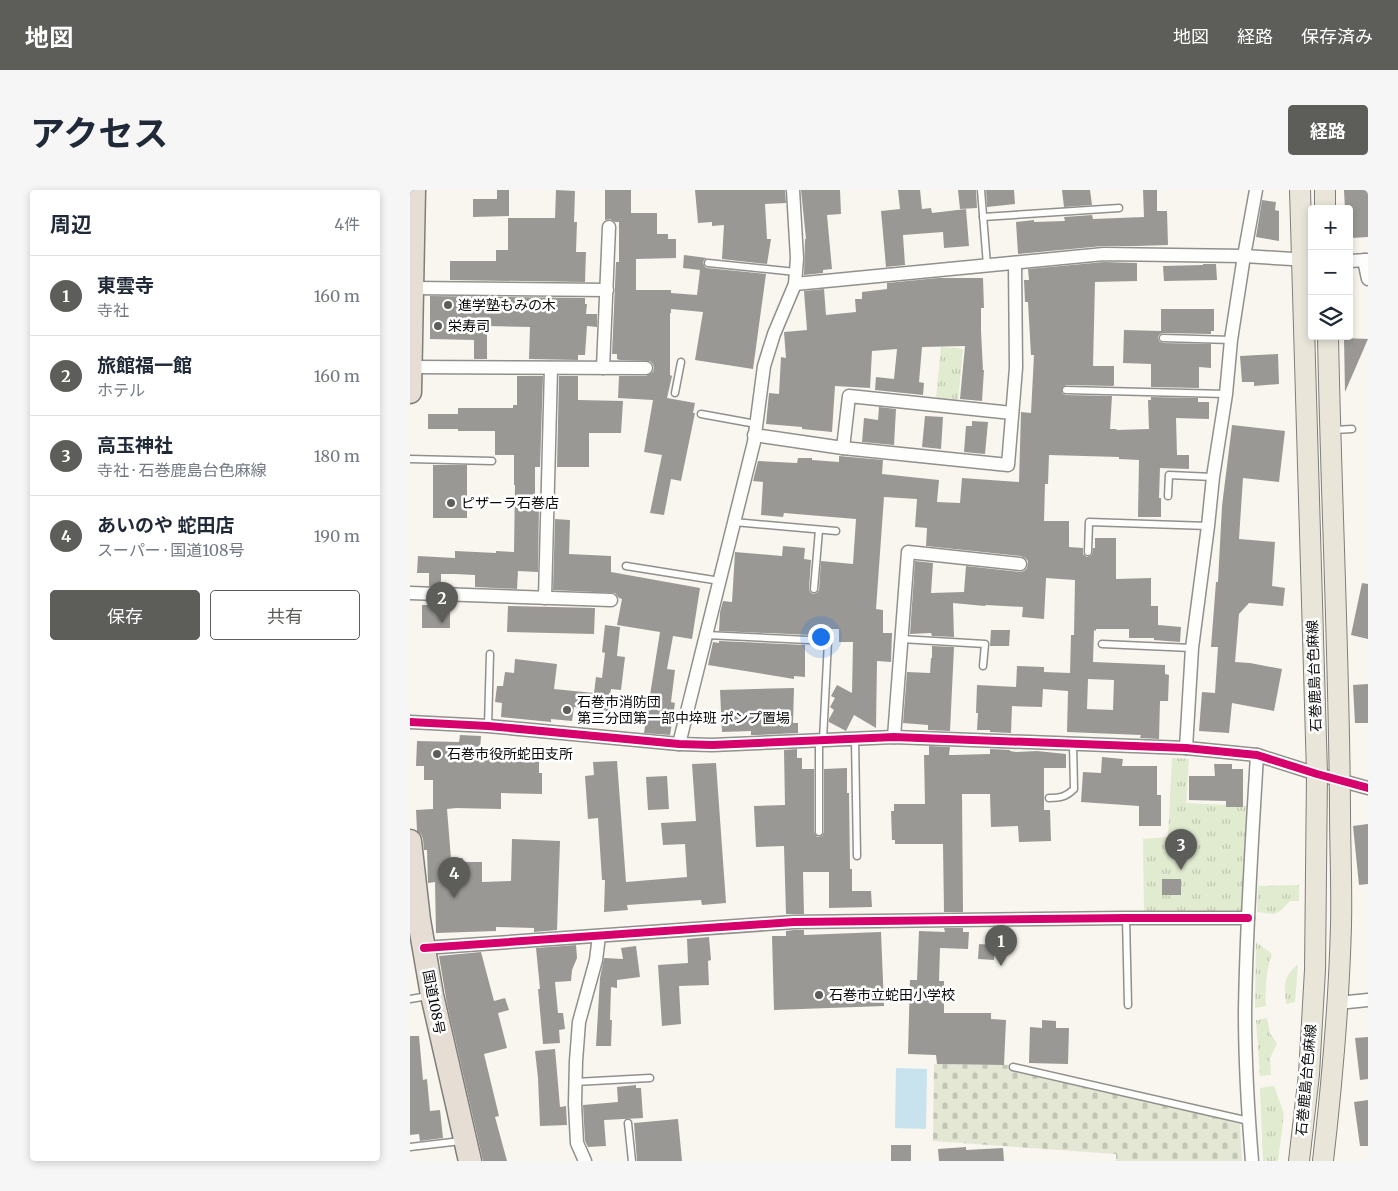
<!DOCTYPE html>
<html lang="ja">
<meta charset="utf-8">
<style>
body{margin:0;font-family:Merriweather,"Noto Sans JP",serif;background:#f6f6f7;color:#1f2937}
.controls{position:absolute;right:15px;top:15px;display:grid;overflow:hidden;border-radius:5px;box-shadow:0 2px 8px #0003}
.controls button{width:45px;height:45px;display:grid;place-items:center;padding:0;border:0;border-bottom:1px solid #e0e1e3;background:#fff;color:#1f2937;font:25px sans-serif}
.you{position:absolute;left:410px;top:446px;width:18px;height:18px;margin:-12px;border:4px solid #fff;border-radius:50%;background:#1a73e8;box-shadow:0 0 0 8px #1a73e833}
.badge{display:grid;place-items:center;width:32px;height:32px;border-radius:50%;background:#5d5d5a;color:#fff;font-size:16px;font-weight:700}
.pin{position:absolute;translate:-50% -41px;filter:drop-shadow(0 1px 2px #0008)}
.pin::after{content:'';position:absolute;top:26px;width:18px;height:15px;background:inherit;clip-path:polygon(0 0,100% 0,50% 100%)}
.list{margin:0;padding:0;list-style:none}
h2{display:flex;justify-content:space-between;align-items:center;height:65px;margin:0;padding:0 20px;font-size:21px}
h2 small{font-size:16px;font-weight:400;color:#747a83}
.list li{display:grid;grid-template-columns:32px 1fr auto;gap:15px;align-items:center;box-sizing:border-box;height:80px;padding:0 20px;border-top:1px solid #e0e1e3}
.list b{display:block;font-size:19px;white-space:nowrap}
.list p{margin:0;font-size:16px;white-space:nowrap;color:#747a83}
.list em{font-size:16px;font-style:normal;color:#747a83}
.actions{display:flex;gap:10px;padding:15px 20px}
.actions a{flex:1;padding:11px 0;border:1px solid #5d5d5a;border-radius:5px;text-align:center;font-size:18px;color:#5d5d5a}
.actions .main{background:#5d5d5a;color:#fff}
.icon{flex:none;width:28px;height:28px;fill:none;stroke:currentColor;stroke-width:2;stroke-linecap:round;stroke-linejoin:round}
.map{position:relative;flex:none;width:958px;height:971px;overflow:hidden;border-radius:5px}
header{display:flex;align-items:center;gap:30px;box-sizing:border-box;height:70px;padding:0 25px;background:#5d5d5a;color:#fff}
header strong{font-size:24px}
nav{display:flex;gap:28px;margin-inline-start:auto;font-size:18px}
.intro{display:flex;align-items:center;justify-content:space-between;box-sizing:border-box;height:120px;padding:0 30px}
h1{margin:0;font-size:35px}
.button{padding:12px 22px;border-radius:5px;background:#5d5d5a;color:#fff;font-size:18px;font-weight:700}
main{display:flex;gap:30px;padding:0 30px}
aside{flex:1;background:#fff;border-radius:5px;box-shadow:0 2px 8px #0003}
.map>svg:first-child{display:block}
.grass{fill:url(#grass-tufts)}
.cemetery{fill:url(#cemetery-stones)}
.water{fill:#c8e2ee}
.building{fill:#9a9894;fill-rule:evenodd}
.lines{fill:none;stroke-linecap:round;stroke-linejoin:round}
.lane-casing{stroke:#91908d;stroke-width:9}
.street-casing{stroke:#91908d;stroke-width:15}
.primary-casing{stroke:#7e7e7a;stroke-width:22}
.highway-casing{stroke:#7e7e7a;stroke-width:25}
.lane{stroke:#fefefc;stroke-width:6}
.street{stroke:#fefefc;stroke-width:12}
.primary{stroke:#e9e5d9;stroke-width:20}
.highway{stroke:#e6ddd4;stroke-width:22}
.cycleway-casing{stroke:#fff;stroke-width:11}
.cycleway{stroke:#d6006c;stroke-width:8}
.poi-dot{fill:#5d5d5a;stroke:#fff;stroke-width:2}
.labels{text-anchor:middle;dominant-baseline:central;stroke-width:5;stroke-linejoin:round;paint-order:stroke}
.poi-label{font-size:14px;fill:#0a0a0a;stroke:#fff;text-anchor:start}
.street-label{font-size:14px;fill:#0a0a0a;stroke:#fff}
</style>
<header>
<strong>地図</strong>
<nav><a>地図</a><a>経路</a><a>保存済み</a></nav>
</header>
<div class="intro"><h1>アクセス</h1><a class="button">経路</a></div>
<main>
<aside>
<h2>周辺<small>4件</small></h2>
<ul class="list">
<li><span class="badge">1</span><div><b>東雲寺</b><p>寺社</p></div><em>160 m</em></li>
<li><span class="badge">2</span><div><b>旅館福一館</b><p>ホテル</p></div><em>160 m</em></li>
<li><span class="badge">3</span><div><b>高玉神社</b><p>寺社 · 石巻鹿島台色麻線</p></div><em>180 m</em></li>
<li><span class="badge">4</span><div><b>あいのや 蛇田店</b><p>スーパー · 国道108号</p></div><em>190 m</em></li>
</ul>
<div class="actions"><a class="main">保存</a><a>共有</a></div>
</aside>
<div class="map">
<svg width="958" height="971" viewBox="0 0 958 971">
<defs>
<pattern id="grass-tufts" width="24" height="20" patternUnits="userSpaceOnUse" patternTransform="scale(1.25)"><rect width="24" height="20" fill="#e1ebd0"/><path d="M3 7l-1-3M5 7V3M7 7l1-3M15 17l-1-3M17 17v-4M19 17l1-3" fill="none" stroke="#c0c8b1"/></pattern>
<pattern id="cemetery-stones" width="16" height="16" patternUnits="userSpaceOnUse" patternTransform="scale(1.25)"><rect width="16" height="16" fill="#e3e7d4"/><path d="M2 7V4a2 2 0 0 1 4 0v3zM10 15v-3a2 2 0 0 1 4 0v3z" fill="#c1c5b5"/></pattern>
</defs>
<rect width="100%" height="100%" fill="#f8f6ee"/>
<g class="grass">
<polygon points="531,157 553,159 548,211 526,209"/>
<polygon points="762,568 779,569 776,613 838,616 837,722 734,722 733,649 758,647"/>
<polygon points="889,695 889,711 880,711 870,721 864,724 847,722 848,696"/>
<path d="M846,752L862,764C856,781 855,798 856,816L845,818Z"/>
<path d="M888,774L885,812L876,814C874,796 873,787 888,774Z"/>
<polygon points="857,828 860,843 867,854 860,868 861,885 850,886 846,830"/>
<polygon points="864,896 874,924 868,971 853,971 850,898"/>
</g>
<polygon class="cemetery" points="524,874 605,875 830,934 832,971 706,971 706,964 523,951"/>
<polygon class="water" points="486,878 517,879 516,939 485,938"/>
<g class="building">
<polygon points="87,0 99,0 99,26 63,27 63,9 87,9"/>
<polygon points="146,0 165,1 164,32 167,32 166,62 176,62 175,92 40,90 40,71 86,71 86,60 98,60 98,28 145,28"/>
<polygon points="195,0 221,0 221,23 247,23 247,44 258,44 258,49 266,49 266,68 226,69 226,100 261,100 261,103 287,105 290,80 273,78 274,65 297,68 294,70 293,73 295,77 297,78 356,84 343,179 285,170 293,122 261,119 261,123 260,123 260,185 262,186 257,208 285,213 283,223 285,223 271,291 261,289 254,325 240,323 252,265 234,262 243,210 208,208 209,186 236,186 243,182 244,178 243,174 240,171 210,170 207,169 207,164 202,164 206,72 209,72 209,32 205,32 200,29 195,30"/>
<polygon points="285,0 375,0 376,13 355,14 357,49 361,49 357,74 312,69 314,35 302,36 302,32 288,33"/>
<polygon points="391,0 430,0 431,24 417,25 422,79 413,80 413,83 394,85 395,49 396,49"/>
<polygon points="488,0 510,0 512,19 521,18 522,23 556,19 559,56 534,58 533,42 493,45 495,75 476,77 471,21 490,19"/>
<polygon points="548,0 566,0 567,18 550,19"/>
<polygon points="576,0 604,0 605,14 577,17"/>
<polygon points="652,0 680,0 682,15 654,17"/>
<polygon points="733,0 747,0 747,21 757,21 758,55 726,56 693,56 608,64 606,32 624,30 624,32 655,31 654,27 682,25 683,29 734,27"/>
<polygon points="934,0 958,0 958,47 940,48 939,19 935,19"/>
<polygon points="852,10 866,12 865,20 869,21 869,51 846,47"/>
<path d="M694,72L727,73V91L685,92L683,176H704V195L703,196L656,195L652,198V203L656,205L702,206L700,239H707L706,240L739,239L738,210H741V207L788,208V212H799V229L766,228L767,265H779V279L750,278L749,308H751V327H728L729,270L709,269V267L639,265L638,294H635L634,331H659V357L673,358V364L677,367L682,365L683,358H685V348H706V389L741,388V416H748V435L771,437L770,452L744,450V448H719V439H686V441L684,440L683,472L755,475V484L759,485L758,511H750L749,549L730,548L731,545L657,542L658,501L633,499L632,517L602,516L601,543L580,542V540H567L568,523H566L567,495L606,497L607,476L634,477V482L660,483L661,445H664L665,390L636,388L634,429L612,427L613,417L576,415L575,416L543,413L544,447L522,446L521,443L500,444L505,371L523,373L521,403L554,402L556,376L610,382L614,381L617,378L618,371L615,368L611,366L516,356L517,338L505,337L507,309L474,307L466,419L473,420V443H482L481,472L467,471L466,538L444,525L436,541L419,532V529L424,520L420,517L425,508L421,506L427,495L442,503L443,452H429V439H401V445L309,441L310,422L313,411L322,412L325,362L372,366L373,356L395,358L394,369L401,370L399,399L400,402L403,404L407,403L409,400L411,371L443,374L446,329L374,323L373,327L351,325L353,292L343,291L348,271L387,273L388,268H402V270L429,272V266L473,270L472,284L529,290L527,312L550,313L552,288L609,292L611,222L621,223L624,165H621L618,112H615L614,90H619L618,79ZM678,489L704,490L703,520L677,519Z"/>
<polygon points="793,74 806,74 807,90 754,91 753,76 793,75"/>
<polygon points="528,88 573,88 574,118 571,118 571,141 573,180 574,180 572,211 550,209 555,156 512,157 509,192 514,193 513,205 465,200 466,187 484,189 487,159 462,161 460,198 425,196 422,242 392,239 392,237 356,234 359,203 369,204 371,167 376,168 374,142 397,140 394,101 414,99 416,125 446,122 445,109 452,109 452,102 477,99 477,93"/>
<polygon points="20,106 175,108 175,114 177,114 176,124 187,124 187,137 177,136 175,165 168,165 168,170 119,169 120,137 77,136 77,169 64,169 64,150 20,149"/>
<polygon points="751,119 804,119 804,141 801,141 801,144 753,143 750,144 748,147 749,151 753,153 801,154 801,178 789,177 789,198 741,197 741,174 713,173 714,140 751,141"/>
<polygon points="934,148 958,149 935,202"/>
<polygon points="868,164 869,194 844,196 844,192 832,192 830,166"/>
<polygon points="107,186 133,186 130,277 125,277 125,315 129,315 128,382 108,381 107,399 65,397 65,385 44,384 31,384 31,396 19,396 19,383 7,383 8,366 45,368 45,361 86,363 86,361 104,362 105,295 104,295 104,265 85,265 85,241 48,241 48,239 18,239 18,224 48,224 48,218 103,218 103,215 107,215"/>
<polygon points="149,186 168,186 168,210 213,211 211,243 179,243 179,277 147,277"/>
<polygon points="469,217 486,219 484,255 452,252 454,228 468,230"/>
<polygon points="515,226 533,227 531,259 512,257"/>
<polygon points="562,231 578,232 575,264 554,262 556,236 562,236"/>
<polygon points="822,235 875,241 869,292 833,288 829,349 865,352 862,396 875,398 873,416 839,413 829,424 825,472 840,473 872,479 864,521 822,513 819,543 789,541 792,502 805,503 808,457 801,457 806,392 808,392 812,316"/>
<rect x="23" y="275" width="34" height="53"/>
<polygon points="145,329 160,330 159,364 201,366 201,382 290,398 282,449 263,446 257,479 265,480 261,512 265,513 260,545 234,543 250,442 207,435 212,409 209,408 205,403 143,400"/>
<polygon points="952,393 958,394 958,449 941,445"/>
<polygon points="18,412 30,412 30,415 40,415 40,438 12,438 12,415 18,415"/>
<polygon points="98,416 185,418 184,444 97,442"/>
<polygon points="195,435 210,437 207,466 215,467 211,500 201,499 198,521 164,517 162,531 141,529 141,532 91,527 92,513 85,512 87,496 93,496 95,482 104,483 105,469 147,474 144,499 184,503 186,487 192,488 195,463 192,462"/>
<polygon points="581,440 600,440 599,456 580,456"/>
<polygon points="309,451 395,455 395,487 384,486 384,489 298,475 303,452 309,453"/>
<polygon points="522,456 544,457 540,541 518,540 518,535 493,533 497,482 520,483 521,468 522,468"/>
<polygon points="958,494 958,533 945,533 943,495"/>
<polygon points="384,498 383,533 388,533 388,543 347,545 341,545 341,541 312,542 310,500"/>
<polygon points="50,545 71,546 70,559 129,560 129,583 132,583 132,604 91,603 91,619 46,618 37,619 41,669 53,668 53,672 72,672 72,692 101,691 102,649 150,651 147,740 124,742 124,738 86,737 86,741 26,743 25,692 18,693 17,660 14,660 13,649 11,644 7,641 6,620 23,619 23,590 14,590 14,576 6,576 7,551 49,552"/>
<polygon points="519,556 540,557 539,565 543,565 580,564 580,559 600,560 600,561 606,562 627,561 656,564 656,578 634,578 634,620 640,620 641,651 609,652 608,636 581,637 580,604 552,604 553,722 534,722 533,654 485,654 485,650 482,650 481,621 484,621 484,614 515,614 514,565 519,565"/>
<polygon points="387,559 387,568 392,568 392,579 404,579 404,642 407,647 412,646 414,642 414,579 437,578 437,603 439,603 440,679 442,679 442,701 461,701 462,717 419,718 419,682 393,682 394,724 376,724 374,656 346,657 344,616 375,615 374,560"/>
<polygon points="692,567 713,569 712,576 747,576 747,605 751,605 751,636 729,636 729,616 671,612 673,582 691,583"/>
<polygon points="207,571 216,692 277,687 275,654 253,655 251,633 286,631 282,574 306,573 316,713 292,715 291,710 217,715 218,720 194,722 195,690 192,690 188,628 178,629 175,586 184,585 183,572"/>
<polygon points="804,574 822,574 822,579 833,579 833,617 816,617 816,611 779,610 779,586 805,586"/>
<polygon points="257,586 259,619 238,620 236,587"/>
<polygon points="958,634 958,694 949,695 943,636"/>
<rect x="752" y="689" width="19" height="16"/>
<polygon points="534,738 553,738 553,742 559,742 558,759 530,758 529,791 534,791 534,823 581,823 581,829 596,830 594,875 527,874 526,865 498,864 500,790 507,790 509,741 535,742"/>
<polygon points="384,740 394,740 394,745 471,742 474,816 364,820 362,746 376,746 376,741"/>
<polygon points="299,747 301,770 298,771 299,795 269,796 271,834 252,836 248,775 278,773 277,749"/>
<polygon points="569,754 585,755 584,770 568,769"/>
<polygon points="166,755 167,768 162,780 161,791 145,792 148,823 153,823 155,839 149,840 150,853 133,854 128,799 130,799 126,758"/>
<polygon points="226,756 230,787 207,790 207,798 201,797 200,830 202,830 201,856 186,856 190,788 194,768 213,769 211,758"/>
<polygon points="71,762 84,811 95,808 99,820 88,823 97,858 74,864 89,926 85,927 97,971 73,971 37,814 29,766"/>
<polygon points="632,830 646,831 646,838 659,838 658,874 619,873 620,837 632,838"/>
<polygon points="0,846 9,846 13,890 17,889 20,921 30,920 33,948 10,951 9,944 0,945"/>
<polygon points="958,847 958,889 950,890 945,848"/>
<polygon points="145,859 150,917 156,916 157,935 130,936 128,888 125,861"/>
<polygon points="226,895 226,898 231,898 233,928 194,930 196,956 178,957 175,951 173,915 208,912 207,897"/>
<polygon points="958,910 958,956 950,956 944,912"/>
<polygon points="268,929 272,971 227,971 224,933"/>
<rect x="481" y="955" width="20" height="16"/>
<polygon points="556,957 556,960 593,958 594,971 529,971 528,959"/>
</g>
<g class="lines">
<defs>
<g id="lane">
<polyline points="571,0 577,75"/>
<polyline points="573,27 709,18"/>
<polyline points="298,73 386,82"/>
<polyline points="753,148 821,150"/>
<polyline points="656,200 816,204"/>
<polyline points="265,203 271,172"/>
<polyline points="291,224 346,234"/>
<polyline points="924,240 942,239"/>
<polyline points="0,269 82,271"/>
<polyline points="758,306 759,285 803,287"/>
<polyline points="324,332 426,341"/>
<polyline points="678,362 679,332 798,336"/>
<polyline points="216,376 310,391"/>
<polyline points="404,399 409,340"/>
<polyline points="296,445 418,451 413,550"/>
<polyline points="491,449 575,454 573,476"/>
<polyline points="692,454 782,458"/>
<polyline points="78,536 80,464"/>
<polyline points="445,549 447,666"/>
<polyline points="409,550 409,642"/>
<path d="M639,608C650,608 656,607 664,599L663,554"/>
<polyline points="716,728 718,815"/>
<polyline points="0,809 18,806"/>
<polyline points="603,877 839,931"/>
<polyline points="165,892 240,888"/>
<polyline points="218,933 222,971"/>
<polyline points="0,957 51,951"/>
</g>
<g id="street">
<polyline points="954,70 958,89"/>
<polyline points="939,71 958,70"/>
<polyline points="385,94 694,64 834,66 898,70"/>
<polyline points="2,98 197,100"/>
<polyline points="0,177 236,178"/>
<polyline points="193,178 199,37"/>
<polyline points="344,245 433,258 598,275 606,178 605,73"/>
<polyline points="433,258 439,206 602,223"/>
<polyline points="0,403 201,410"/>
<polyline points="135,408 141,178"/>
<polyline points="0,532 78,536 269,554 302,555 484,547 776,558 847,565 907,584 958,598"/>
<polyline points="484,547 498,362 610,374"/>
<polyline points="269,554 344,252 354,176 364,144 385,94 387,68 383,0"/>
<polyline points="776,558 782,458 798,336 803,287 816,204 821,150 834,66 846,0"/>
<polyline points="14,758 384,732 716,728 838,728"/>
<polyline points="928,813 958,810"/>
<polyline points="175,971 167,953 165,914 166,871 169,832 186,770 189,746"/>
<path d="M842,971C838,922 835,872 835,823C836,737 842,651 847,565"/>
</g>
<g id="primary">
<polyline points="915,0 915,19"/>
<polyline points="889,971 899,884 905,780 907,584 890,0"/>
<path d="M913,971C922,893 929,814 931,735C932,697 930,658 930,619C929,461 921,304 918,146"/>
</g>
<g id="highway">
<polyline points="0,202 4,0"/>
<polyline points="0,651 9,730 22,805 60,971"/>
</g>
</defs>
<use href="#lane" class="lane-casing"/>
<use href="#street" class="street-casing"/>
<use href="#primary" class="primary-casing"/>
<use href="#highway" class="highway-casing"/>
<use href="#lane" class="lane"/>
<use href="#street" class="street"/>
<use href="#primary" class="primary"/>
<use href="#highway" class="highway"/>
<defs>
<g id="cycleway">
<polyline points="0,532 78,536 269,554 302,555 484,547 776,558 847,565 907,584 958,598"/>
<polyline points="14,758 384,732 716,728 838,728"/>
</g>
</defs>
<use href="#cycleway" class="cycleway-casing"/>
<use href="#cycleway" class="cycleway"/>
</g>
<g class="poi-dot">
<circle cx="38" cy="115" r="5"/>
<circle cx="28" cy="136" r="5"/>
<circle cx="41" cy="313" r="5"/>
<circle cx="157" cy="520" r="5"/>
<circle cx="27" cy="564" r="5"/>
<circle cx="409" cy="805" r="5"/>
</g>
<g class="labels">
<g class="poi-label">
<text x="48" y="115">進学塾もみの木</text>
<text x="38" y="136">栄寿司</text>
<text x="51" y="313">ピザーラ石巻店</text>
<text x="167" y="512">石巻市消防団<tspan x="167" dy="16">第三分団第一部中埣班 ポンプ置場</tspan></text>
<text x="37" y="564">石巻市役所蛇田支所</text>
<text x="419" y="805">石巻市立蛇田小学校</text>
</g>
<g class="street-label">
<text transform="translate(904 486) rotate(-92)">石巻鹿島台色麻線</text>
<text transform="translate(24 812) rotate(79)">国道108号</text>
<text transform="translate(896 890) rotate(-85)">石巻鹿島台色麻線</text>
</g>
</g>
</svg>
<div class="controls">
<button>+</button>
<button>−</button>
<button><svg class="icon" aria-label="layers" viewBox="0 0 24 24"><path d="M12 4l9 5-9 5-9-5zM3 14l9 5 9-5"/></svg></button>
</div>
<div class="you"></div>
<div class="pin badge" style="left:591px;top:776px">1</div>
<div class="pin badge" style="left:32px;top:433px">2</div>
<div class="pin badge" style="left:771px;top:680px">3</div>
<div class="pin badge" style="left:44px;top:708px">4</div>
</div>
</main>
